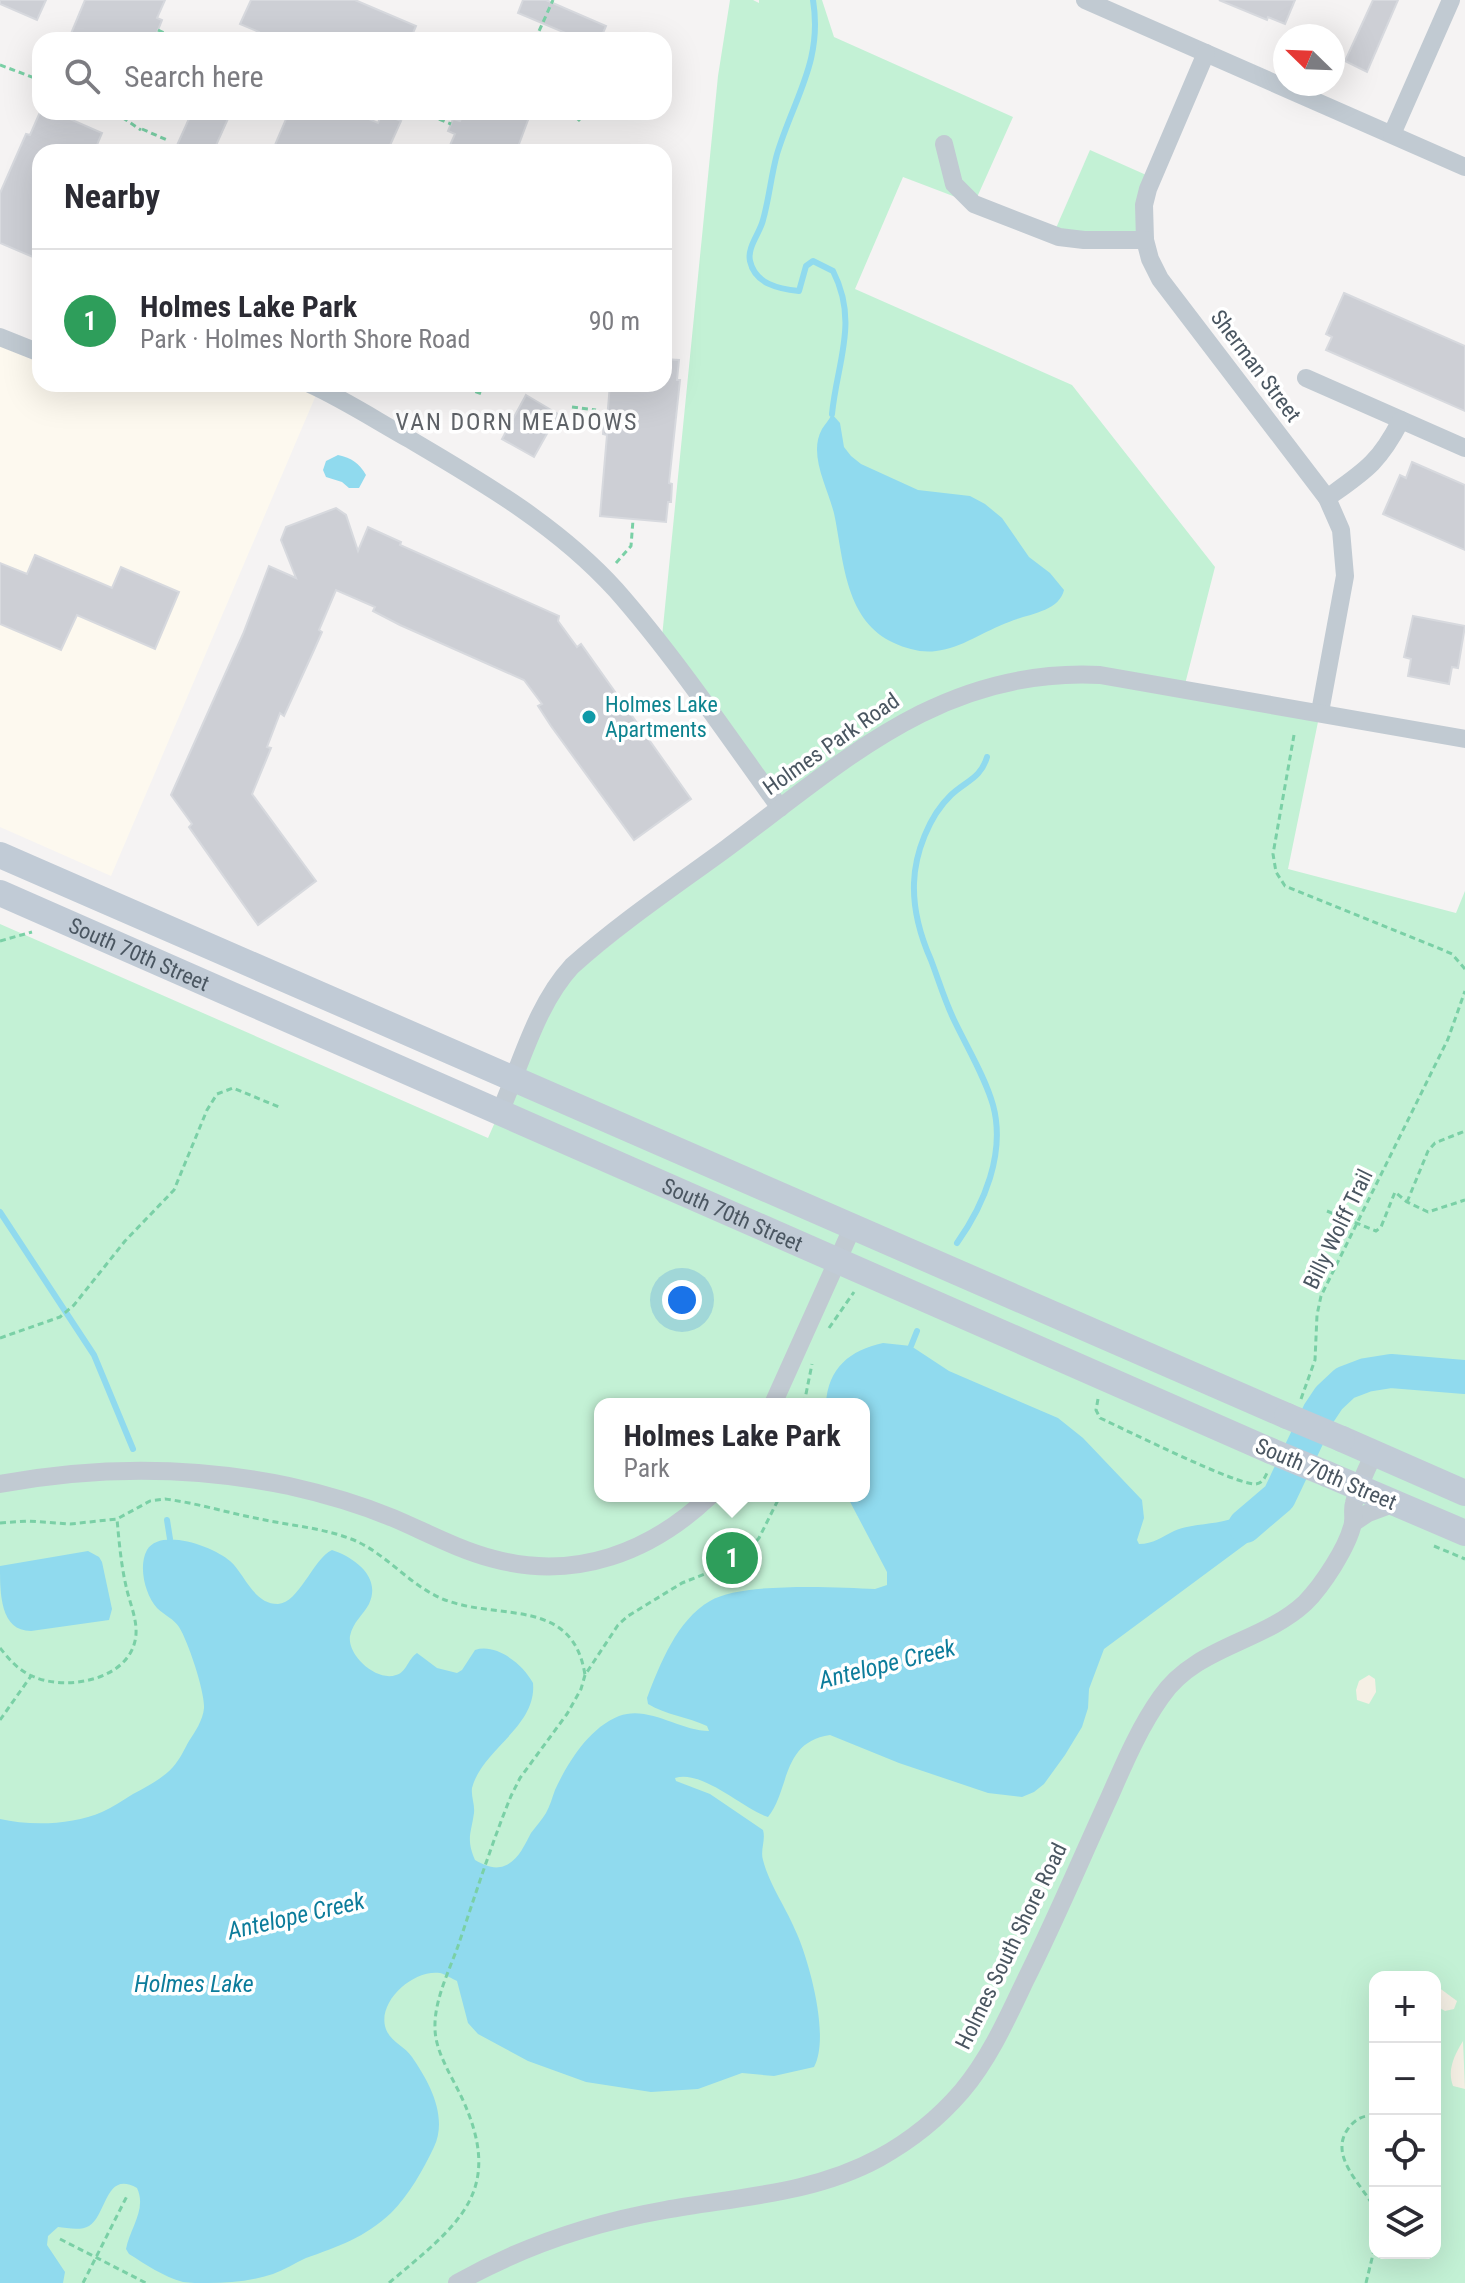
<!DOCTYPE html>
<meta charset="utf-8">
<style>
body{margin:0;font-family:"Roboto Condensed",sans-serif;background:#f7f7f7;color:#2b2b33}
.controls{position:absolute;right:24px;bottom:24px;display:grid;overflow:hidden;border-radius:16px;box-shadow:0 8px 32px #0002}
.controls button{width:72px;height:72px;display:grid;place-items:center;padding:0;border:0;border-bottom:2px solid #e1e1e2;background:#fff;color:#2b2b33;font:40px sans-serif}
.compass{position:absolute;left:1273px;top:24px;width:72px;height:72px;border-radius:50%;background:#fff;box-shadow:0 8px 32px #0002;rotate:293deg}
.you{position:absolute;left:682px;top:1300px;width:28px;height:28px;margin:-20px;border:6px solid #fff;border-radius:50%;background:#1a73e8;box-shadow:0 0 0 12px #1a73e833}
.badge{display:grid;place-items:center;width:52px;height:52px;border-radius:50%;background:#1a73e8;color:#fff;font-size:26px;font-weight:700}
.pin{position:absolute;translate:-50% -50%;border:4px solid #fff;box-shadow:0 2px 8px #0006}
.popup{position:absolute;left:594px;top:1398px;width:276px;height:104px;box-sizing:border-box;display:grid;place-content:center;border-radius:16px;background:#fff;filter:drop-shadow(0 2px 6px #0005);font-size:26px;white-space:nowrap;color:#7c7c81}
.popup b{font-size:30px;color:#2b2b33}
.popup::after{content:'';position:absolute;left:50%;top:100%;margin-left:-16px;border:16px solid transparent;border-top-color:#fff}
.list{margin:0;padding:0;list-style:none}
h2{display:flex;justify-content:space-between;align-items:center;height:104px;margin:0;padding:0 32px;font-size:34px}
h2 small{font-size:26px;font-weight:400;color:#7c7c81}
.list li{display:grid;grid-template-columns:52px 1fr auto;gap:24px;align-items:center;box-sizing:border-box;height:144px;padding:0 32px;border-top:2px solid #e1e1e2}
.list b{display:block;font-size:30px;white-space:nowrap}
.list p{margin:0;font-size:26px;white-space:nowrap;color:#7c7c81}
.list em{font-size:26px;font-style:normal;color:#7c7c81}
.icon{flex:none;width:44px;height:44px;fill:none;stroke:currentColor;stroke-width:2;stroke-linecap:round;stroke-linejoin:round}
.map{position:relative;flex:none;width:1465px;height:2283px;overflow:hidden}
.search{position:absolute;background:#fff;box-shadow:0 8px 32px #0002;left:32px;top:32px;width:640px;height:88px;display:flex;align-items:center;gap:20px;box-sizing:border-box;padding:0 28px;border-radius:24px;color:#7c7c81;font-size:30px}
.panel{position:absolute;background:#fff;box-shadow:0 8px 32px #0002;left:32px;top:144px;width:640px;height:248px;border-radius:24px}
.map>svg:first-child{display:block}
.commercial{fill:#fdf9ef}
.green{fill:#c3f1d5;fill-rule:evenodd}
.sand{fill:#f5f0e5}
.water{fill:#90daee}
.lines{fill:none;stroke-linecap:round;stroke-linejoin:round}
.stream{stroke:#90daee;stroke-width:6}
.river{stroke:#90daee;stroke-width:34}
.building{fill:#cdcfd5;stroke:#d7d9de;stroke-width:2}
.path{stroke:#7ad0a6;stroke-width:3;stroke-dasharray:6 4;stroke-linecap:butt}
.minor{stroke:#c1cad2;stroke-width:18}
.secondary{stroke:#c1cbd6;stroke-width:26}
.secondary-bridge{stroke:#c1cbd6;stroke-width:26}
.culture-dot{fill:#0f9aa8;stroke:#fff;stroke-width:3}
.labels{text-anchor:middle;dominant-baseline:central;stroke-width:7;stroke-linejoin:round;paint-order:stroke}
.street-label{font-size:22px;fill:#4a5661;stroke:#fff}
.culture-label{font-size:22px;fill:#0d838f;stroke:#fff;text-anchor:start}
.neighbourhood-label{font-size:24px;letter-spacing:2px;fill:#5f6368;stroke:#fff}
.water-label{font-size:24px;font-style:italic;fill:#0c7c9b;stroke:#fff}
</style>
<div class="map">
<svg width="1465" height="2283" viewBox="0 0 1465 2283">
<rect width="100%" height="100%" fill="#f5f3f3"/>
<polygon class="commercial" points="0,337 40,353 40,384 310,384 319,388 111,876 0,827"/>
<g class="green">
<path d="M730,0H753L759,3V0H822L834,37L1013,117L974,204L903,177L855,289L1072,385L1215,567L1184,688L1320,712L1288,869L1456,913L1465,891V2283H0V924L488,1138L553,991L780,808L661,647L718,76ZM600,1404H864V1496H600ZM1375,1977H1435V2253H1375Z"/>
<polygon points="1090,150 1153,178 1145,240 1053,235"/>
</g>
<g class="sand">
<polygon points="1369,1675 1375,1679 1376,1692 1369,1704 1357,1700 1356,1690 1359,1681"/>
<polygon points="1438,1987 1457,2001 1454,2009 1445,2011 1435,2005 1435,1988"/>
<path d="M1463,2041L1465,2089L1453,2086C1447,2070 1454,2056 1463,2041Z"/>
</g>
<g class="water">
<path d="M832,414L840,423L844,447L851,456L861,464L918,490L970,496L985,504L1002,518L1029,557L1050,573L1064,590C1059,612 1027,614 1009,622C984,631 962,648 936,651C922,653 907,649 894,643C846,621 844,564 835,518C830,491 807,456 822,429C825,424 829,420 832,414Z"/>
<path d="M338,455C352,458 359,463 366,475L359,488H349L342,482L326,477L323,470L326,461Z"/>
<path d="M883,1343L911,1346L949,1371L1058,1418L1083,1438L1142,1500L1144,1518L1137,1540L1139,1544C1153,1544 1162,1537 1174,1531C1195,1522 1220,1526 1240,1515C1256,1507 1260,1498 1279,1497L1280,1506L1270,1526L1104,1649L1089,1689L1088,1708L1082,1727L1065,1755L1044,1784L1034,1792L1022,1797L988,1793L899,1763L830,1735C781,1742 790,1790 768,1817C743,1809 702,1769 675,1778L676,1781L710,1794L763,1830C766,1840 760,1850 763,1860C769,1884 788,1911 797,1934C810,1964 830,2038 814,2067L774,2076L742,2073L698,2089L651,2092L586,2082L528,2061L478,2034L468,2023L457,1981C452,1979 445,1974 440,1973C415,1969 379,1999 385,2026C389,2042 404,2045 412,2057C430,2083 448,2117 434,2147C423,2170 409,2195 391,2213C366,2237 337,2247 306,2258C295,2263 284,2270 273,2274C251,2281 230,2283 207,2283C199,2283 190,2283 183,2282C164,2277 145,2264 129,2254L126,2249C130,2228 147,2209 137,2188C105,2170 107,2215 89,2226C81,2231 67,2228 58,2227L48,2236L47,2245L65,2272L63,2283H0V1819C30,1826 73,1825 102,1812C113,1807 123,1800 133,1794C148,1786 162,1779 173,1767C180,1759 184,1750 189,1741C195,1732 203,1720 204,1708C205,1692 188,1641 179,1627C174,1619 164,1615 157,1608C145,1595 138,1566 147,1550C161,1527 214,1547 230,1561C245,1574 253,1604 278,1604C299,1603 313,1559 332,1550C353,1557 382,1576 369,1604C363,1615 353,1622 350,1636C347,1656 377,1682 396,1675C406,1673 408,1659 417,1653L437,1668L457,1673L462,1670L475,1650C496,1643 523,1664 533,1683C537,1727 482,1749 472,1788C471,1797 475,1805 474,1813C471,1834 466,1839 475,1860C484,1865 494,1870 504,1866C518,1861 524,1846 531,1833C536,1826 542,1820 546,1813C550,1806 552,1798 555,1790C568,1762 589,1728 619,1716C649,1705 679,1731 709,1731L707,1726C688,1717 666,1715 648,1704L647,1698C660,1664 677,1620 710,1601C741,1582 836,1587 875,1589L887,1585V1572L847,1496H864V1404H826C828,1368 850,1350 883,1343Z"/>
<path d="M88,1551L99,1557L102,1562L112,1609L109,1620L31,1631C0,1631 0,1594 0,1566Z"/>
</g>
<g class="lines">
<g class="stream">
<path d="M813,0C823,61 794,98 777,154C771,176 769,199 763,220C760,233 747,247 750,261C755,284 779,289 799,291L806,266L813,261L833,271C859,322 837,362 832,414"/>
<polyline points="0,1212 94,1355 133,1449"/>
<path d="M957,1243C984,1205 1006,1153 993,1105C985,1077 968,1049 955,1022C945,1002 939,981 931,960C920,935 913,911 914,883C915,853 929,816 951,795C966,781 981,778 987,757"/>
<polyline points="911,1346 917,1331"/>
<polyline points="167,1520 170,1539"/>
</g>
<polyline class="river" points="1245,1526 1279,1497 1319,1413 1329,1398 1345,1383 1366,1375 1391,1371 1465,1377"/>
</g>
<g class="building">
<polygon points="0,0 46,0 37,20 0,4"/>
<polygon points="85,0 165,0 157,18 162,20 154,40 78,40 70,36"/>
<polygon points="251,0 355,0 416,26 410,40 256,40 259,32 240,24"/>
<polygon points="523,0 546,0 606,26 600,40 582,40 518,13"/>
<polygon points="1219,0 1295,0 1285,24 1268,17 1267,20"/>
<polygon points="1373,0 1398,0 1367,72 1345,61"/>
<polygon points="40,112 54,112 102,133 94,152 40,152 40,260 0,243 0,193 26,134 30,135"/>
<polygon points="192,112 231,112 213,152 174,152"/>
<polygon points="289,112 353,112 378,123 382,113 401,121 387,152 272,152"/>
<polygon points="464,112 531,112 516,152 447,152 455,134 448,131 453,119 460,121"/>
<polygon points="1344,293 1465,346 1465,411 1326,350 1332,337 1326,334"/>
<polygon points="664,359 679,360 677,380 680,380 669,483 672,484 671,502 668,502 666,522 600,516 607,435 603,434 604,420 607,420 610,384 664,384"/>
<polygon points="526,395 558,414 534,457 502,439"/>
<polygon points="1412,462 1465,485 1465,550 1383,514 1400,475 1406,478"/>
<polygon points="336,508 346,515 358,551 368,527 401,542 400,545 559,616 558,621 577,647 581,644 691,799 634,840 551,726 538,706 542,704 524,680 400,625 373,611 375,607 336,590 319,630 322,632 314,650 284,716 280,713 267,747 271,748 252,794 316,881 258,925 189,827 192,824 171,795 243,634 269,566 296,578 281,540 286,527"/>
<polygon points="35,555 112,588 121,567 179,592 155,649 77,615 61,650 0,624 0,563 27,574"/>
<polygon points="1413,616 1465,626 1458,668 1452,667 1449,684 1408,676 1411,659 1404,657"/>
</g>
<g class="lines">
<g class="path">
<polyline points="158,30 175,38"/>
<polyline points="535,40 553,0"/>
<polyline points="0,65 40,80"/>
<polyline points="114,112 141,130"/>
<polyline points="570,112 580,121"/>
<polyline points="439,119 451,124"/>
<polyline points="142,129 167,140"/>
<polyline points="466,388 482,394"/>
<polyline points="572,407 596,410"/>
<polyline points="594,426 603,427"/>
<polyline points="616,563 631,546 633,520"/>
<polyline points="1294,735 1273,854 1276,872 1285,886 1436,947 1452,954 1465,969"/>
<polyline points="0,941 32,932"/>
<polyline points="1407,1202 1428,1151 1435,1143 1465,1131"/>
<polyline points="1327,1211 1376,1231 1381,1227 1395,1192 1407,1202 1428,1212 1465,1200"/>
<polyline points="829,1328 854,1292"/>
<polyline points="0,1338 60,1317 74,1305 125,1241 174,1190 207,1110 217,1094 233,1088 279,1107"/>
<path d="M1098,1399L1096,1410L1100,1418C1124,1429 1238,1486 1256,1484C1263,1483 1265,1477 1268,1471"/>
<polyline points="1301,1399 1315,1360 1317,1315 1321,1296 1448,1039 1465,991"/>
<polyline points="804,1404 812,1364"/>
<path d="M0,1523L28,1521L70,1524L117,1519L150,1501L165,1499C197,1503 228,1513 260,1519C292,1526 326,1528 356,1541C389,1556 413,1589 448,1601C502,1620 573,1598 585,1675"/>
<polyline points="1434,1546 1465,1559"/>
<path d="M0,1648C9,1659 18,1670 32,1676C66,1692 133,1680 136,1634C137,1618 129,1601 126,1586C121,1564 119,1541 117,1519"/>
<polyline points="0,1720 31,1676"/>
<path d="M1375,2116C1366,2115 1359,2117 1352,2124C1324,2153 1362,2184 1375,2209"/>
<polyline points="60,2239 146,2283"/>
<polyline points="83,2283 128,2194"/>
<path d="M389,2283C457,2225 507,2193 461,2096C451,2075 435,2051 435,2028C434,2001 449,1971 458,1946C475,1896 491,1845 511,1796L520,1778L567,1714L581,1689L585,1675L618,1625L628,1616L682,1583L740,1560L759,1538L780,1496"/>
<polyline points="1366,2283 1375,2246"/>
</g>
<g class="minor">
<polyline points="1085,0 1465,167"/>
<polyline points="1206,53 1148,189 1144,205 1145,240 1150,259 1160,279 1327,498 1341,530 1345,576 1320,712"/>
<polyline points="1392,134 1451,0"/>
<polyline points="944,144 954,184 974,204 1059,237 1084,240 1145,240"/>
<polyline points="0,337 40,353"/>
<polyline points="1306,378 1465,448"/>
<path d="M310,384C345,400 377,421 411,440C484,483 558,526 616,590C675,657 728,736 780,808"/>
<path d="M1327,498C1365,471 1379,463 1401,420"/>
<path d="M500,1112C521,1064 536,1005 572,966C620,923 675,886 727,848C845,760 943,667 1100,675L1465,739"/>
<polyline points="773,1404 853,1226"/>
<path d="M0,1484C97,1466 193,1466 289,1486C325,1494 359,1504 393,1518C426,1532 459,1550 494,1559C576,1581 651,1552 710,1496"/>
<polyline points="1353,1523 1368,1513 1395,1503"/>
<path d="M457,2283C523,2246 591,2223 665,2210C737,2197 813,2194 879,2158C910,2141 938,2119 962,2091C989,2059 1007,2019 1025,1981C1055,1921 1081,1859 1109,1798C1124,1764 1139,1728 1161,1697C1196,1646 1262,1643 1305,1603C1322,1586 1348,1547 1353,1523C1354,1516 1352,1509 1354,1503C1358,1486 1367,1469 1374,1453"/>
</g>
<g class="secondary">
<polyline points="0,855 1287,1416"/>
<path id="s1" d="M0,893L1271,1451"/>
<polyline points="1342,1439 1465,1493"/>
<polyline points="1327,1474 1465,1533"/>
</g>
<g class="secondary-bridge">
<polyline points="1287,1416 1342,1439"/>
<polyline points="1271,1451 1327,1474"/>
</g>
</g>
<circle class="culture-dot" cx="589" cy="717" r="8"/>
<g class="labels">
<g class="street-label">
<text transform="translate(1256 366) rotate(53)">Sherman Street</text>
<text transform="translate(831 744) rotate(-35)">Holmes Park Road</text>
<text stroke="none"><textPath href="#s1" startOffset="152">South 70th Street</textPath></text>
<text stroke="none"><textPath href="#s1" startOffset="800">South 70th Street</textPath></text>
<text transform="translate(1338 1229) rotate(-64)">Billy Wolff Trail</text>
<text transform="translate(1326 1474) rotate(23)">South 70th Street</text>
<text transform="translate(1011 1946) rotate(-64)">Holmes South Shore Road</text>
</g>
<g class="culture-label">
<text x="605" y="704">Holmes Lake<tspan x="605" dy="25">Apartments</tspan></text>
</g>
<g class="neighbourhood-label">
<text x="517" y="422">VAN DORN MEADOWS</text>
</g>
<g class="water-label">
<text transform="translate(887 1664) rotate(-14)">Antelope Creek</text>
<text transform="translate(296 1916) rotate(-13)">Antelope Creek</text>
<text x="194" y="1984">Holmes Lake</text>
</g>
</g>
</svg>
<div class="controls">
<button>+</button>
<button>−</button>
<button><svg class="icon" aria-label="locate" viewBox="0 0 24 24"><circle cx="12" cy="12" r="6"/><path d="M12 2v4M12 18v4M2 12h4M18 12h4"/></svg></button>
<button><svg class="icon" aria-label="layers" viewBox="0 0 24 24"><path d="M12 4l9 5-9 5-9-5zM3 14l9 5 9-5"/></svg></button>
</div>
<svg class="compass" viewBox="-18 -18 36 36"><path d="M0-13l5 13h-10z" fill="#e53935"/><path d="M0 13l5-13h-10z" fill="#7c7c81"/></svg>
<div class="you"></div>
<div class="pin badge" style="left:732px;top:1558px;background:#2e9e5b">1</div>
<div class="popup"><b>Holmes Lake Park</b>Park</div>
<div class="search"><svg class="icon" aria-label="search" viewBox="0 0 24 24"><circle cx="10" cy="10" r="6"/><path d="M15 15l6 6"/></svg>Search here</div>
<section class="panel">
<h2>Nearby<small></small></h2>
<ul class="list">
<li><span class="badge" style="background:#2e9e5b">1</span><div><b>Holmes Lake Park</b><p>Park · Holmes North Shore Road</p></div><em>90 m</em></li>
</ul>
</section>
</div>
